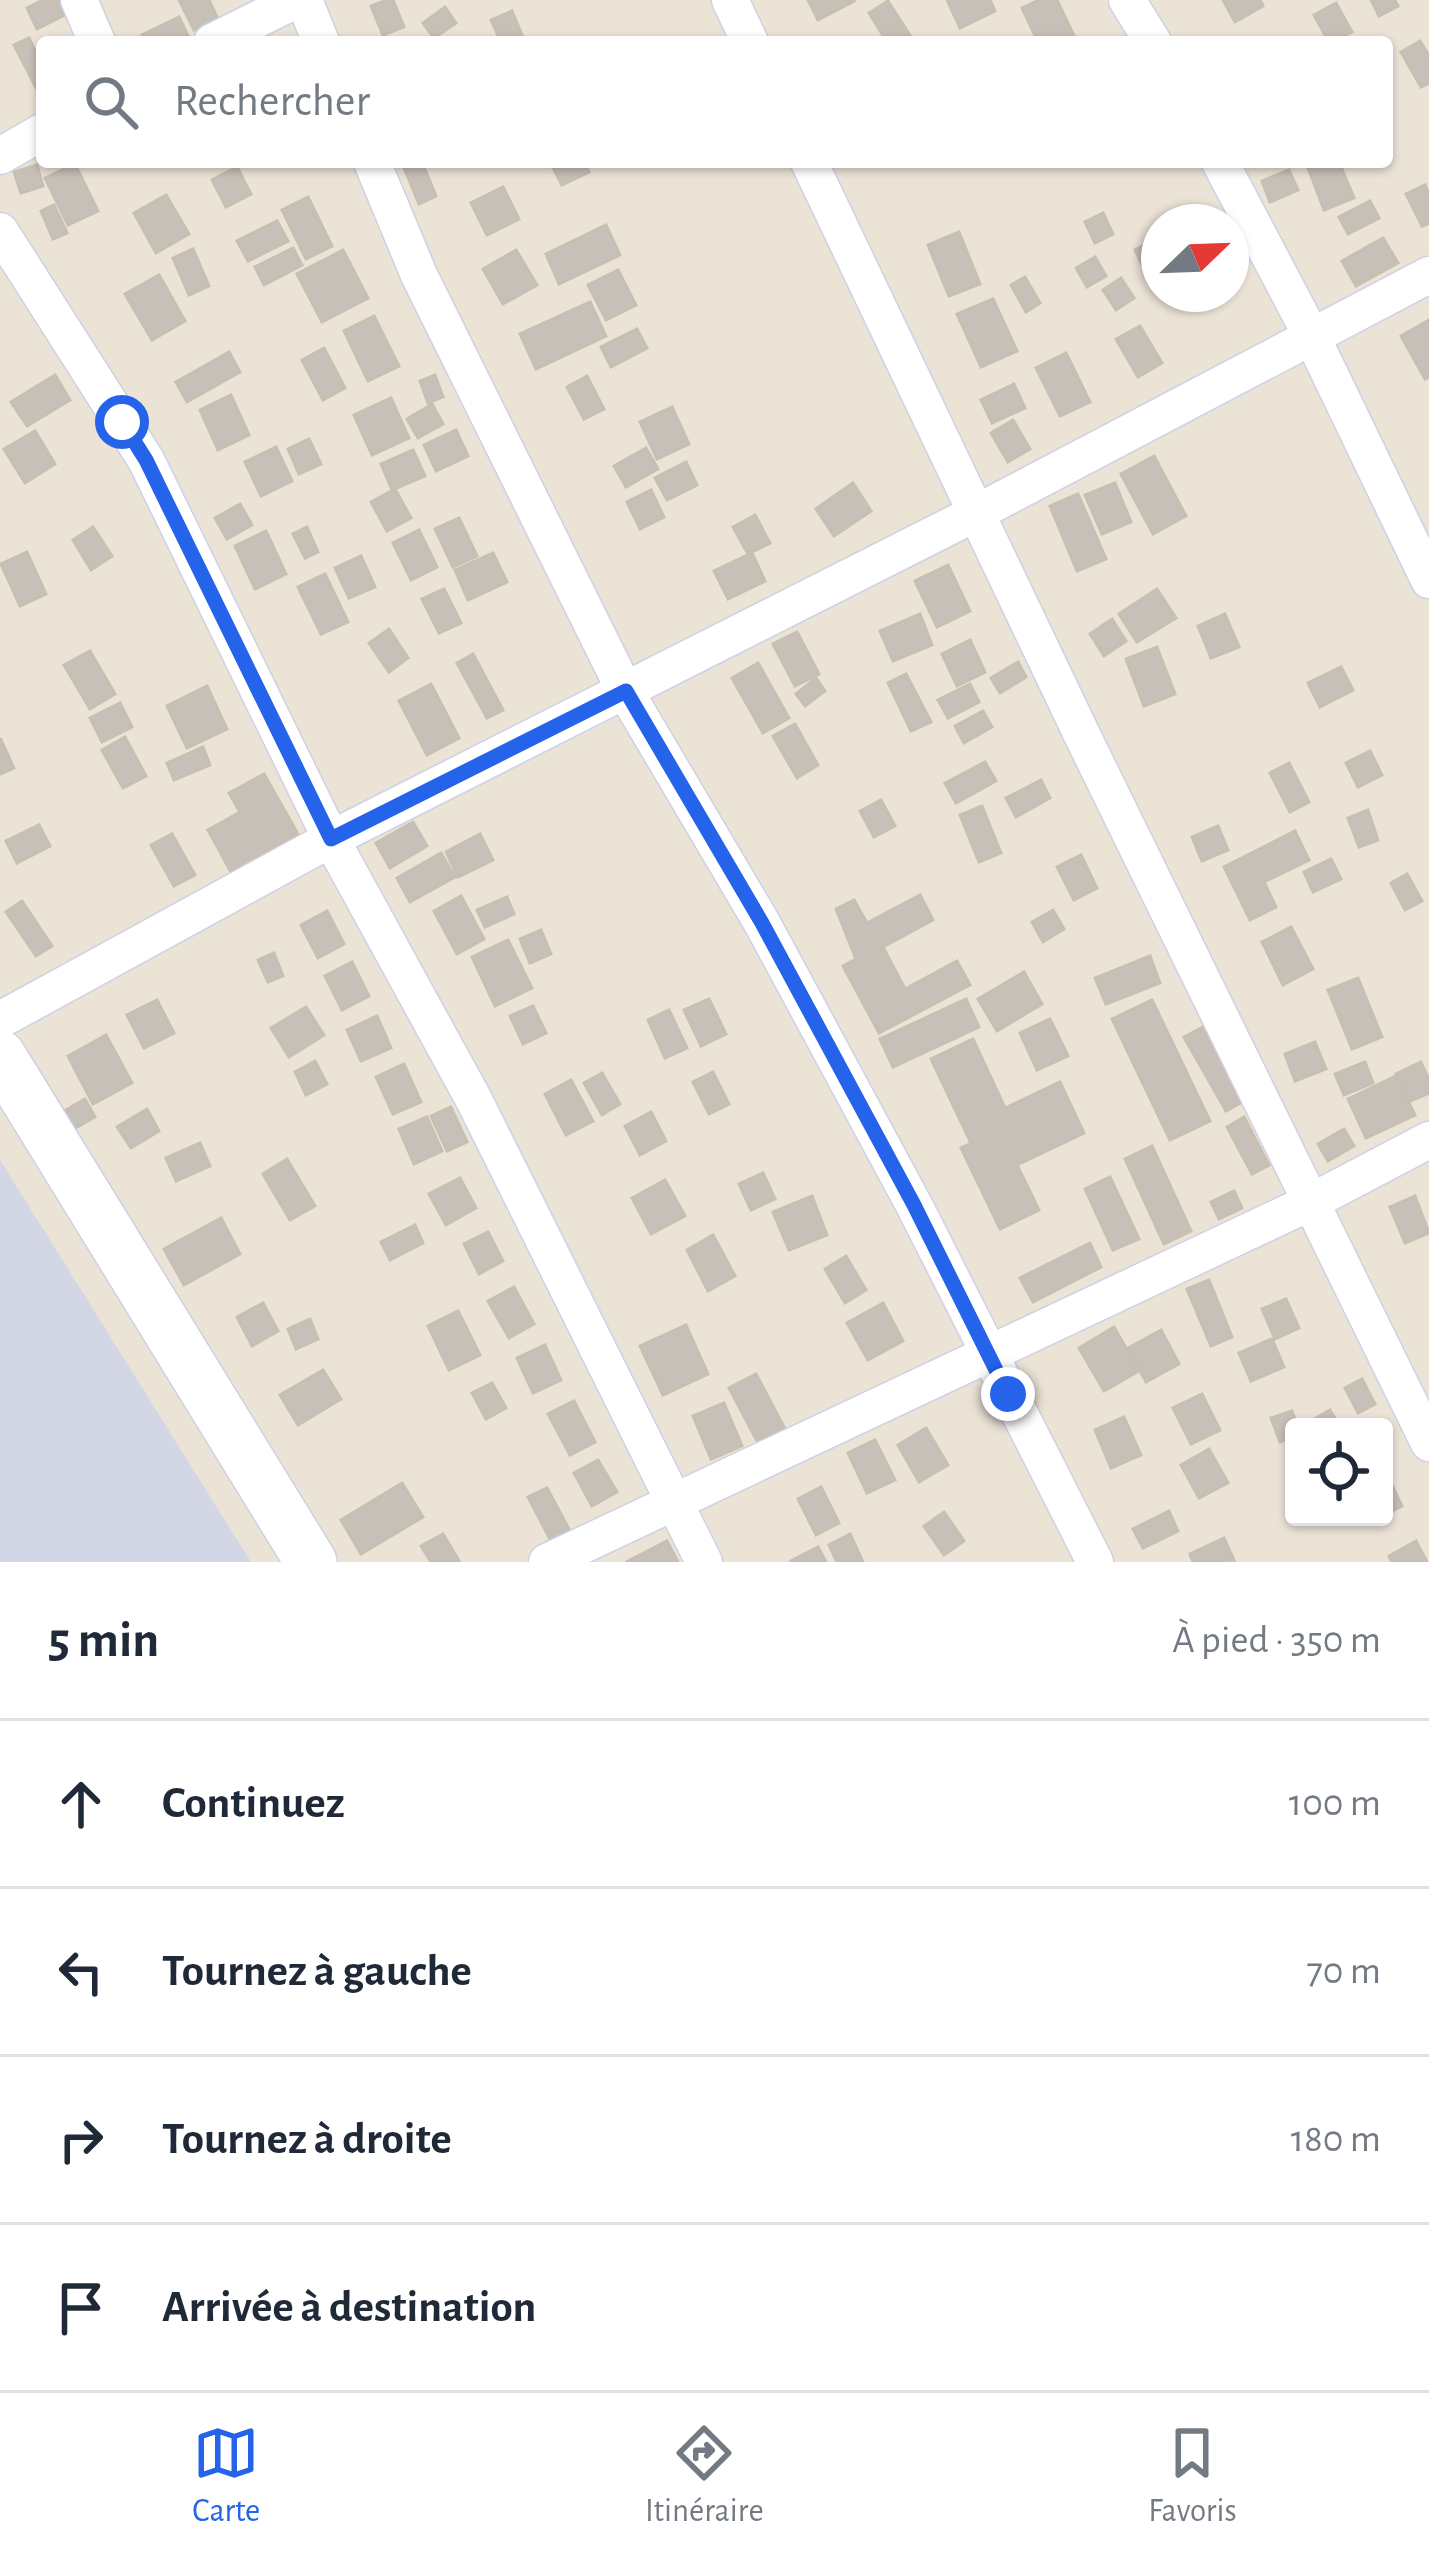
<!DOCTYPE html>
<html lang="fr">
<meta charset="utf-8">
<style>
body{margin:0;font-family:"Alegreya Sans",sans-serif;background:#f6f6f7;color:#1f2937}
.controls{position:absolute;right:36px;bottom:36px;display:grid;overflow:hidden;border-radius:12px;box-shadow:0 3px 9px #0004}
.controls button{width:108px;height:108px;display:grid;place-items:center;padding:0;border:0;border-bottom:3px solid #e0e1e3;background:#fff;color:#1f2937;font:60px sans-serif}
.compass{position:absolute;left:1141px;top:204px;width:108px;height:108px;border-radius:50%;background:#fff;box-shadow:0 3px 9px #0004;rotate:67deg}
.stop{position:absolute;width:36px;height:36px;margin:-27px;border:9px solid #2563eb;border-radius:50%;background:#fff}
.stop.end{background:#2563eb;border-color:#fff;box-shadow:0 3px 12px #0008}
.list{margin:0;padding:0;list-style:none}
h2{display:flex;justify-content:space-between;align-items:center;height:156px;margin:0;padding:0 48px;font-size:51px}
h2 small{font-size:39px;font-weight:400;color:#747a83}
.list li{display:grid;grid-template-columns:78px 1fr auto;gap:36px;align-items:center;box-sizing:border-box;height:168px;padding:0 48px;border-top:3px solid #e0e1e3}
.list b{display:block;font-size:45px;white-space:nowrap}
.list em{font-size:39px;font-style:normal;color:#747a83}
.icon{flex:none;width:66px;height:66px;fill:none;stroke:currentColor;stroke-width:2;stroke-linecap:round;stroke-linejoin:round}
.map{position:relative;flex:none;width:1429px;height:1562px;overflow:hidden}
.search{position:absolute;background:#fff;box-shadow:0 3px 9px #0004;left:36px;right:36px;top:36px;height:132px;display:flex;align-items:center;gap:30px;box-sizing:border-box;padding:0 42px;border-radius:12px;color:#747a83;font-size:45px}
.sheet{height:828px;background:#fff}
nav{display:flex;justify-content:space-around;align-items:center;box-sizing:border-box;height:168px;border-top:3px solid #e0e1e3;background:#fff;font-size:33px;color:#747a83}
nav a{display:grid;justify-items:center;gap:6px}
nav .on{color:#2563eb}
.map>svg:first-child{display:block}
.airport{fill:#d3d6e4}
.building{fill:#c7c0b8;stroke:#c7bfb1;stroke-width:3}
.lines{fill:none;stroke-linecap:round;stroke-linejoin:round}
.street-casing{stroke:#cdd1e2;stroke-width:39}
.secondary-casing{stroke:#cdd1e2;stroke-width:54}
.street{stroke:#fff;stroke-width:36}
.secondary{stroke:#fff;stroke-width:51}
.route{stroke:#2563eb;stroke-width:15}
</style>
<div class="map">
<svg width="1429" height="1562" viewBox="0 0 1429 1562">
<rect width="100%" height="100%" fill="#ece3d7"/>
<polygon class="airport" points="0,1160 251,1562 0,1562"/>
<g class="building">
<polygon points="43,0 66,0 72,11 37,29 27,8"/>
<polygon points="179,0 209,0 218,19 194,30"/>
<polygon points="387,0 393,0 404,27 383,35 371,6"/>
<polygon points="808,0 853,0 854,1 818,20"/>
<polygon points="947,0 990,0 995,11 960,28"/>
<polygon points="1039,0 1057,0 1077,42 1038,42 1022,8"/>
<polygon points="1223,0 1260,0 1263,6 1235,22"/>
<polygon points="1371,0 1395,0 1398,6 1379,16"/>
<polygon points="888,1 913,40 910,42 887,42 869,13"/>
<polygon points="1336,3 1352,32 1329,42 1314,15"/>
<polygon points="445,7 456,23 434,38 423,23"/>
<polygon points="512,11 525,42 501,42 491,20"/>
<polygon points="179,17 191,42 145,42 142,35"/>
<polygon points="29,38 42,65 42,99 14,45"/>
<polygon points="1420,41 1429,56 1429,83 1421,87 1401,52"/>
<polygon points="422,162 436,196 419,204 404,168"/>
<polygon points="550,162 584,162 589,172 562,185"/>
<polygon points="1315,162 1339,162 1354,198 1324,210 1307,165"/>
<polygon points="75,164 98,211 68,225 45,178"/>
<polygon points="37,165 43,186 21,193 14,172"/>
<polygon points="237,167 251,194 226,207 212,180"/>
<polygon points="1289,170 1298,190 1270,202 1262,181"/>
<polygon points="1425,185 1429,193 1429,223 1422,226 1406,194"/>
<polygon points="503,187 519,219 487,235 471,203"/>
<polygon points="166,195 189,234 156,253 134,213"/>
<polygon points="308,197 332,246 306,259 282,210"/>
<polygon points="1370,201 1379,218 1348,234 1339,217"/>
<polygon points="54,205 67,233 53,239 41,211"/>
<polygon points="1103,213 1113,234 1095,243 1085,222"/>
<polygon points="277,221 288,241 248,261 237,241"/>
<polygon points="606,225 620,255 559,284 546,254"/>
<polygon points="959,232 980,284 949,296 928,245"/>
<polygon points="1383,238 1398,263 1356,286 1342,261"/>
<polygon points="1148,243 1159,267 1159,283 1153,286 1135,250"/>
<polygon points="293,248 302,265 264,285 255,267"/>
<polygon points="193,249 209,286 189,295 173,258"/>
<polygon points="343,250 368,298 322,322 297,274"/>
<polygon points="516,250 537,285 503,304 483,269"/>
<polygon points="1095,257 1106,276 1087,287 1076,268"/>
<polygon points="618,270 636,305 606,320 588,285"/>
<polygon points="159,275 185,321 152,340 125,294"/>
<polygon points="1025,277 1040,303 1026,312 1011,285"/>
<polygon points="1121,278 1134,298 1116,310 1103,290"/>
<polygon points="993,299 1017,351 981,367 957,314"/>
<polygon points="590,302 606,336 536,369 520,334"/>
<polygon points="374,316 399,366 368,381 344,331"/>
<polygon points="1429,320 1429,377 1425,379 1401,336"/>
<polygon points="1140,326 1162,363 1138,377 1116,339"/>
<polygon points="637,329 647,348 611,367 601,347"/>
<polygon points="324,348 345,388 323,400 302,360"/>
<polygon points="229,352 240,372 187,402 176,382"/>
<polygon points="1066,353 1090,402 1060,416 1036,368"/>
<polygon points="55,375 70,400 27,426 11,402"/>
<polygon points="435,375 443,397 428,403 420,381"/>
<polygon points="587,376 604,409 584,419 567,387"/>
<polygon points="1014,384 1025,408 992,423 981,400"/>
<polygon points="231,395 249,435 218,450 200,410"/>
<polygon points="391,398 409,438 372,455 354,415"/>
<polygon points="432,404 443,424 418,438 407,419"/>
<polygon points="672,407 689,444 657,459 640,422"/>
<polygon points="1013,420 1030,449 1008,462 991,433"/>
<polygon points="456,430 468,456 436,471 424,445"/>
<polygon points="35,431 55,464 25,483 4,449"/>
<polygon points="309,439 321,464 299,474 288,449"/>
<polygon points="276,447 292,481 261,496 245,462"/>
<polygon points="646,448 658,469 626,487 614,466"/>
<polygon points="413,450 425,476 392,490 381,464"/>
<polygon points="1154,456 1186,516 1153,534 1121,474"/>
<polygon points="686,462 697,485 667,500 655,478"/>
<polygon points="853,483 871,511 834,536 816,509"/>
<polygon points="1115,483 1131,522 1102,534 1085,495"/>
<polygon points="395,489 411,518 387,531 371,502"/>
<polygon points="651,490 664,517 640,529 627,502"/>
<polygon points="1078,494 1106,559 1077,571 1050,506"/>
<polygon points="240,504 252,525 227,539 215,518"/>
<polygon points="755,515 770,543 748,554 733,527"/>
<polygon points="459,518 477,556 453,567 435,529"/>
<polygon points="93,527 112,556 91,570 73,540"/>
<polygon points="307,527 318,552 305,558 293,534"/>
<polygon points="419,530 437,567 411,580 393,543"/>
<polygon points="266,531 286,574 255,589 235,546"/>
<polygon points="27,552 46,594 20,606 1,564"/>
<polygon points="493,553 507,582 468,600 455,570"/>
<polygon points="752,553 765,581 728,599 714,571"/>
<polygon points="361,556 375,587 349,598 335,568"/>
<polygon points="948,565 970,611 937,627 915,581"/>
<polygon points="325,574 348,622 321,634 298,587"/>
<polygon points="444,589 461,623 439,633 422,599"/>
<polygon points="1157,589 1176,618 1137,642 1119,614"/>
<polygon points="920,614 932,645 893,661 880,631"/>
<polygon points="1225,614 1239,647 1211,658 1198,626"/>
<polygon points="1112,619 1126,641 1104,656 1090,634"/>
<polygon points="389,629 408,658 389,672 369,643"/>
<polygon points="797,632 819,674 795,686 773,644"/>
<polygon points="970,640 985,672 957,686 942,654"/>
<polygon points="1157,647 1175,694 1144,706 1126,659"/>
<polygon points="90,651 115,694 90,709 64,665"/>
<polygon points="473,654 503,710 487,718 457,663"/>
<polygon points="1018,662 1026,677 1000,693 991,678"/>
<polygon points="758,663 789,718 763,733 732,678"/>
<polygon points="1341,667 1353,690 1320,707 1308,683"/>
<polygon points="906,674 931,722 911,731 888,683"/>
<polygon points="816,678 825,691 805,706 796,694"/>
<polygon points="431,684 459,738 427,755 399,701"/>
<polygon points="970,684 979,702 948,718 938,700"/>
<polygon points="207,686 227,729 187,748 167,706"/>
<polygon points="120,703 132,727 102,742 90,718"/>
<polygon points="983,711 992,727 964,743 955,726"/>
<polygon points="795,724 818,765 797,778 773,736"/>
<polygon points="125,737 146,776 123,788 102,750"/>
<polygon points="0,738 14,768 0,774"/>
<polygon points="203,747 210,765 174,780 167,763"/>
<polygon points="1370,751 1382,775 1358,787 1346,763"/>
<polygon points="985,762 996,781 956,803 945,783"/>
<polygon points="1289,763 1309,802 1290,812 1270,773"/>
<polygon points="264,774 298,834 231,872 208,830 240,812 229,793"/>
<polygon points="1041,780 1050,798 1016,817 1006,798"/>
<polygon points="881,800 895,826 874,837 860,811"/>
<polygon points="982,806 1001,853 979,862 960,815"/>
<polygon points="1368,810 1378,840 1359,847 1348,818"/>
<polygon points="413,822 427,846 390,868 376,843"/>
<polygon points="39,825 50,846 17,863 6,841"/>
<polygon points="1218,826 1228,850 1202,861 1192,837"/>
<polygon points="1295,831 1309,860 1264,882 1276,907 1250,920 1224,867"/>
<polygon points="172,834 195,875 174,886 151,845"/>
<polygon points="480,834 493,860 458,877 446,852"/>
<polygon points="441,853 455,877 410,902 397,878"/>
<polygon points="1081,855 1097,888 1074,900 1057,867"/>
<polygon points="1331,859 1341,879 1313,892 1304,872"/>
<polygon points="1407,874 1422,901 1405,910 1391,883"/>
<polygon points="920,895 933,920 883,947 905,989 957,961 970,985 879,1033 843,966 856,959 836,909 854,900 867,923"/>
<polygon points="461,896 484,939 457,954 434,911"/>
<polygon points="507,897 514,914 485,927 477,910"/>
<polygon points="22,901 52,946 36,956 6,912"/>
<polygon points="1053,910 1064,929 1043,942 1032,922"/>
<polygon points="327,911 344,944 318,958 301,925"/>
<polygon points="1291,927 1313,969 1283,985 1262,942"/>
<polygon points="541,930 551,954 530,963 520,939"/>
<polygon points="508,940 532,988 495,1006 472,957"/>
<polygon points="274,953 283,976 268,982 258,960"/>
<polygon points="1150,956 1160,983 1106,1004 1095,978"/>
<polygon points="352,962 369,996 342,1010 325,976"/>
<polygon points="1024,972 1042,1004 997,1031 978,999"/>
<polygon points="1358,978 1382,1037 1352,1049 1328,990"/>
<polygon points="709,999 726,1034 701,1046 684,1010"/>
<polygon points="966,999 979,1027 893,1067 880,1039"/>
<polygon points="157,1000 174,1033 144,1048 127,1015"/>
<polygon points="1152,1000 1210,1121 1170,1140 1112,1019"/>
<polygon points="533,1006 546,1033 523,1044 510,1016"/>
<polygon points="306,1007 324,1035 289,1057 271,1028"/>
<polygon points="669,1010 687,1048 665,1058 648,1020"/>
<polygon points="377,1016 391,1048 361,1061 347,1030"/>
<polygon points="1050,1019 1068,1056 1037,1070 1020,1033"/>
<polygon points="1203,1027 1244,1101 1226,1111 1184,1037"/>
<polygon points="106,1035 132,1083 93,1104 68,1056"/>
<polygon points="973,1039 1005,1108 1060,1082 1084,1133 1017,1165 1039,1210 1000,1229 961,1148 971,1143 931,1059"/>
<polygon points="1315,1042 1326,1069 1295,1081 1285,1054"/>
<polygon points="315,1061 327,1084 306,1095 295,1072"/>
<polygon points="1365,1062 1373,1083 1344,1095 1335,1074"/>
<polygon points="1421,1062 1429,1080 1429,1093 1408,1102 1396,1074"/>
<polygon points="404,1064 421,1102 393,1114 376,1077"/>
<polygon points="713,1072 729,1104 709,1114 693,1082"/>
<polygon points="602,1073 620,1104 602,1115 584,1083"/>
<polygon points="1396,1076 1415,1115 1366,1138 1348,1099"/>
<polygon points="571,1080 593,1121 566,1135 545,1094"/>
<polygon points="85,1099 95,1117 72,1130 61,1113"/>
<polygon points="451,1107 467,1142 447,1151 431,1116"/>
<polygon points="147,1109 159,1131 131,1148 117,1127"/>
<polygon points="651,1112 666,1141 640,1155 625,1126"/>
<polygon points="427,1117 442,1151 414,1164 399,1129"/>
<polygon points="1244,1117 1269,1165 1252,1174 1227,1127"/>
<polygon points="1344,1129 1354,1146 1328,1161 1318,1144"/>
<polygon points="200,1143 210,1166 176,1181 166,1158"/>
<polygon points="1152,1146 1191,1231 1164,1244 1125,1159"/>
<polygon points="287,1159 315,1206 290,1220 263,1174"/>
<polygon points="763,1173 775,1199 751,1210 739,1184"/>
<polygon points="1110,1177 1139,1239 1113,1250 1085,1189"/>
<polygon points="460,1178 476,1208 446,1225 429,1194"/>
<polygon points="665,1180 685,1216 651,1234 632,1198"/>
<polygon points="1234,1191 1242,1208 1219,1219 1211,1202"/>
<polygon points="812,1196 827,1235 789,1250 773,1212"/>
<polygon points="1415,1196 1429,1233 1405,1243 1390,1207"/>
<polygon points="221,1218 240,1254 184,1285 164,1249"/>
<polygon points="415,1225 423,1243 390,1260 381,1242"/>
<polygon points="488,1232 503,1261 479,1274 464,1244"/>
<polygon points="713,1235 735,1276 708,1291 687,1250"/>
<polygon points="1090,1243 1101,1267 1033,1302 1020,1278"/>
<polygon points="846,1256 866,1290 845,1303 825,1269"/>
<polygon points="1209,1280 1232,1337 1211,1346 1187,1289"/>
<polygon points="514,1287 534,1324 509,1338 488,1301"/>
<polygon points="1286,1299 1299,1328 1275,1339 1262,1309"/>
<polygon points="263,1303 278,1331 252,1346 237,1317"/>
<polygon points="883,1303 903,1341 868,1360 847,1323"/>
<polygon points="458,1311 480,1355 449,1370 428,1326"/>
<polygon points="310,1319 318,1339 296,1349 288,1329"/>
<polygon points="686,1325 708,1374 663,1395 640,1346"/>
<polygon points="1114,1327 1139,1371 1104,1391 1079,1348"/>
<polygon points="1161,1330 1179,1364 1146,1382 1128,1348"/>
<polygon points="1272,1339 1284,1367 1251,1381 1239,1353"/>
<polygon points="545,1345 561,1380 533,1393 517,1358"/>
<polygon points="323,1370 341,1399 298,1425 280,1395"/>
<polygon points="756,1374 784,1427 757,1441 729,1388"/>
<polygon points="1362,1379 1375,1404 1358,1413 1345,1388"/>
<polygon points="492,1383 506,1408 486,1419 472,1393"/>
<polygon points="1202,1394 1220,1430 1191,1444 1173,1408"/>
<polygon points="574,1401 595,1442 570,1455 548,1414"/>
<polygon points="724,1403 742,1446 711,1459 693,1416"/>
<polygon points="1330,1410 1340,1427 1303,1427 1302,1426"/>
<polygon points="1292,1411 1298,1427 1294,1427 1294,1436 1280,1442 1271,1418"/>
<polygon points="1124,1417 1141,1455 1111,1468 1095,1430"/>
<polygon points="926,1428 948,1465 919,1482 898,1445"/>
<polygon points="875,1440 895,1480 867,1493 848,1453"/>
<polygon points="1209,1449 1228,1483 1199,1498 1181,1465"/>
<polygon points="598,1460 617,1492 592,1506 574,1473"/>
<polygon points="1384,1469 1402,1506 1384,1515"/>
<polygon points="402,1483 423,1517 361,1554 341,1520"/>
<polygon points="821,1487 839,1523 816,1535 798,1499"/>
<polygon points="547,1488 570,1531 551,1541 528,1497"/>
<polygon points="1169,1511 1178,1531 1143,1548 1133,1529"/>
<polygon points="944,1512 964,1541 944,1555 924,1526"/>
<polygon points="443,1534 459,1561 457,1562 431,1562 421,1546"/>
<polygon points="850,1534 863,1562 837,1562 829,1545"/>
<polygon points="1224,1538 1234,1560 1193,1562 1190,1554"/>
<polygon points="667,1541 678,1562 626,1562"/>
<polygon points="1416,1541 1427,1562 1392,1562 1389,1556"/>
<polygon points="818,1547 826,1562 792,1562 791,1561"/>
</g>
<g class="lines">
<defs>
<g id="street">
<polyline points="79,0 97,42"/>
<polyline points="304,0 321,42"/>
<polyline points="730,0 750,42"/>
<polyline points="1127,0 1153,42"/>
<polyline points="212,42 296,0"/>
<polyline points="0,156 42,132"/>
<polyline points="372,162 419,275 625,691 762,923 914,1205 1095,1562"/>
<polyline points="809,162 1083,737 1429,1443"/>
<polyline points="1220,162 1311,335 1429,580"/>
<polyline points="0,231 146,460 331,839 474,1100 704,1562"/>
<polyline points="0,1020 331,839 978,512 1429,275"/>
<polyline points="547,1562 1309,1203 1429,1140"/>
</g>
<polyline id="secondary" points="0,1056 311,1562"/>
</defs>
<use href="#street" class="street-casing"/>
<use href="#secondary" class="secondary-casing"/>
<use href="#street" class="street"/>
<use href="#secondary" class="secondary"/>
</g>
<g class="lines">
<polyline class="route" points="122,422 146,460 331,839 626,691 762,923 914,1205 1008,1394"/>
</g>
</svg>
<div class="controls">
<button><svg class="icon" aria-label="locate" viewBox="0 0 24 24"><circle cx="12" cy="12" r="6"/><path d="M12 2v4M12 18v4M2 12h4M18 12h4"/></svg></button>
</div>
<svg class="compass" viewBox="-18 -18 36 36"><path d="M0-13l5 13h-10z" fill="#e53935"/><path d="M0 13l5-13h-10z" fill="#747a83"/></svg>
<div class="stop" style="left:122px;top:422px"></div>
<div class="stop end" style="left:1008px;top:1394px"></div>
<div class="search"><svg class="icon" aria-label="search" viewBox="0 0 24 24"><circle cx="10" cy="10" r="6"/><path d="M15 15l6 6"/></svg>Rechercher</div>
</div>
<section class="sheet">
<h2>5 min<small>À pied · 350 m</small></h2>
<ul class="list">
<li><svg class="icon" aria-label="ahead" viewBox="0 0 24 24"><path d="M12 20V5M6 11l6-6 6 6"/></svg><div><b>Continuez</b></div><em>100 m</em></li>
<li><svg class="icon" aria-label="left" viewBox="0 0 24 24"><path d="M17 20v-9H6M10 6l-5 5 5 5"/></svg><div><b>Tournez à gauche</b></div><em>70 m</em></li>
<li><svg class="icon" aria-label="right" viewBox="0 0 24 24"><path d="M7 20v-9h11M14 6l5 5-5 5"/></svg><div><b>Tournez à droite</b></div><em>180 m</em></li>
<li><svg class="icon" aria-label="arrive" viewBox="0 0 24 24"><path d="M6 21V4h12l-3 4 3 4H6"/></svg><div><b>Arrivée à destination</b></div></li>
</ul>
</section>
<nav>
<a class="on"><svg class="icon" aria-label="map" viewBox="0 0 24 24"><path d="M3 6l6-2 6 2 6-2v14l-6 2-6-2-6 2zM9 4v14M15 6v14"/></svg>Carte</a>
<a><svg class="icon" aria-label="directions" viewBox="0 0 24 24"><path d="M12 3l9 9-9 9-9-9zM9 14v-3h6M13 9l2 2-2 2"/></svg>Itinéraire</a>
<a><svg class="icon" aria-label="saved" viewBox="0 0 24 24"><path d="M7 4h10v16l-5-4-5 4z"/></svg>Favoris</a>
</nav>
